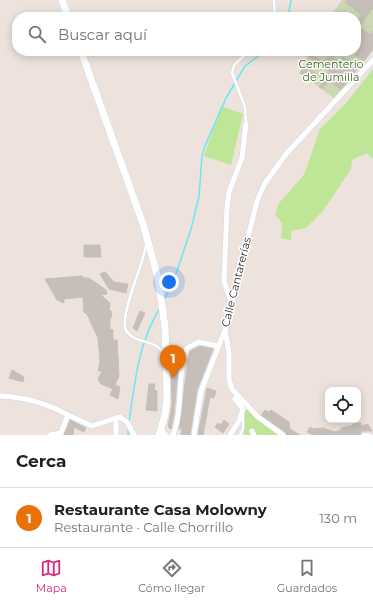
<!DOCTYPE html>
<html lang="es">
<meta charset="utf-8">
<style>
body{margin:0;font-family:Montserrat,sans-serif;background:#f6f6f6;color:#202124}
.controls{position:absolute;right:12px;bottom:12px;display:grid;overflow:hidden;border-radius:8px;box-shadow:0 2px 10px #0003}
.controls button{width:36px;height:36px;display:grid;place-items:center;padding:0;border:0;border-bottom:1px solid #e0e0e0;background:#fff;color:#202124;font:20px sans-serif}
.you{position:absolute;left:169px;top:282px;width:14px;height:14px;margin:-10px;border:3px solid #fff;border-radius:50%;background:#1a73e8;box-shadow:0 0 0 6px #1a73e833}
.badge{display:grid;place-items:center;width:26px;height:26px;border-radius:50%;background:#db2777;color:#fff;font-size:13px;font-weight:700}
.pin{position:absolute;translate:-50% -33px;filter:drop-shadow(0 1px 2px #0008)}
.pin::after{content:'';position:absolute;top:21px;width:14px;height:12px;background:inherit;clip-path:polygon(0 0,100% 0,50% 100%)}
.list{margin:0;padding:0;list-style:none}
h2{display:flex;justify-content:space-between;align-items:center;height:52px;margin:0;padding:0 16px;font-size:17px}
h2 small{font-size:13px;font-weight:400;color:#757577}
.list li{display:grid;grid-template-columns:26px 1fr auto;gap:12px;align-items:center;box-sizing:border-box;height:60px;padding:0 16px;border-top:1px solid #e0e0e0}
.list b{display:block;font-size:15px;white-space:nowrap}
.list p{margin:0;font-size:13px;white-space:nowrap;color:#757577}
.list em{font-size:13px;font-style:normal;color:#757577}
.icon{flex:none;width:22px;height:22px;fill:none;stroke:currentColor;stroke-width:2;stroke-linecap:round;stroke-linejoin:round}
.map{position:relative;flex:none;width:373px;height:435px;overflow:hidden}
.search{position:absolute;background:#fff;box-shadow:0 2px 10px #0003;left:12px;right:12px;top:12px;height:44px;display:flex;align-items:center;gap:10px;box-sizing:border-box;padding:0 14px;border-radius:16px;color:#757577;font-size:15px}
.sheet{height:112px;background:#fff}
nav{display:flex;justify-content:space-around;align-items:center;box-sizing:border-box;height:56px;border-top:1px solid #e0e0e0;background:#fff;font-size:11px;color:#757577}
nav a{display:grid;justify-items:center;gap:2px}
nav .on{color:#db2777}
.map>svg:first-child{display:block}
.green{fill:#bfe696}
.cemetery{fill:#cbd8b3}
.lines{fill:none;stroke-linecap:round;stroke-linejoin:round}
.stream{stroke:#6be7f4;stroke-width:1.5}
.building{fill:#c6beb8;stroke:#c9bfb6}
.lane-casing{stroke:#d1d8e4;stroke-width:3.5}
.street-casing{stroke:#d1d8e4;stroke-width:6}
.secondary-casing{stroke:#d1d8e4;stroke-width:8}
.lane{stroke:#fff;stroke-width:2.5}
.street{stroke:#fff;stroke-width:5}
.secondary{stroke:#fff;stroke-width:7}
.labels{text-anchor:middle;dominant-baseline:central;stroke-width:3;stroke-linejoin:round;paint-order:stroke}
.park-label{font-size:11px;fill:#376c17;stroke:#fff}
.street-label{font-size:11px;fill:#2b2b2b;stroke:#fff}
</style>
<div class="map">
<svg width="373" height="435" viewBox="0 0 373 435">
<rect width="100%" height="100%" fill="#ede3dc"/>
<g class="green">
<polygon points="373,69 373,159 367,153 352,160 351,169 323,211 306,228 291,231 291,240 281,238 282,223 275,214 279,203 304,175 320,129 347,102"/>
<polygon points="221,106 243,114 231,165 204,156"/>
<polygon points="246,409 281,435 244,435 244,414"/>
</g>
<polygon class="cemetery" points="342,0 373,0 373,49 335,99 300,73 310,51 356,51 356,17 330,17"/>
<g class="lines">
<g class="stream">
<polyline points="288,17 291,0"/>
<polyline points="164,301 177,271 191,229 199,196 202,156 205,146 226,98 245,66 265,51"/>
<path d="M129,422C135,382 138,343 160,308"/>
<polyline points="128,435 128,428"/>
</g>
</g>
<g class="building">
<polygon points="347,0 373,0 373,8 359,27 370,35 373,31 373,49 364,61 355,55 361,47 356,43 356,22 362,15 345,2"/>
<polygon points="324,51 338,51 333,58 340,62 343,57 358,68 341,89 329,81 322,89 319,87 330,72 308,56 309,53 324,62 330,54"/>
<polygon points="304,65 317,75 312,82 300,73"/>
<polygon points="84,245 100,245 101,257 84,257"/>
<polygon points="105,272 114,282 128,284 126,293 109,289 100,274"/>
<polygon points="82,276 83,278 89,278 106,290 107,294 101,295 110,303 109,310 112,312 111,318 110,319 110,329 113,330 113,340 117,340 119,376 115,385 120,387 118,399 110,395 113,389 101,384 98,379 102,371 98,371 100,361 98,338 87,314 84,312 83,297 64,299 64,303 57,300 45,279"/>
<polygon points="140,311 145,313 137,331 133,328"/>
<polygon points="200,346 213,349 197,390 190,435 181,435 182,429 179,429 188,360 190,351"/>
<polygon points="174,362 179,362 174,413 171,429 168,427 172,405 171,366 173,366"/>
<polygon points="12,370 24,377 23,382 9,378"/>
<polygon points="149,384 155,384 154,390 157,391 157,411 146,410"/>
<polygon points="207,388 216,391 214,398 210,397 203,435 198,435"/>
<polygon points="265,410 269,412 271,410 289,422 290,429 300,435 287,435 285,432 261,415"/>
<polygon points="70,420 86,428 84,432 74,427 73,435 64,435"/>
<polygon points="224,420 229,424 223,433 215,427 218,423 221,425"/>
<polygon points="355,423 361,423 361,426 368,424 372,431 362,431 360,435 313,435 307,432 310,427 313,429 323,428 335,432 341,430 341,428 351,426"/>
</g>
<g class="lines">
<defs>
<g id="lane">
<polyline points="274,0 275,17"/>
<polyline points="246,123 245,107 232,73 234,65 249,51"/>
<path d="M146,245C144,264 117,319 127,332C136,344 156,339 164,354"/>
<polyline points="363,434 370,435"/>
<polyline points="240,435 243,429 243,414"/>
</g>
<g id="street">
<polyline points="231,302 224,281 227,208 229,192 242,158 246,124"/>
<polyline points="225,331 229,352 229,379 232,389 258,417 283,435"/>
<path d="M0,396C26,397 46,403 68,415L61,433L50,435"/>
<polyline points="68,415 92,426 116,418"/>
<polyline points="161,430 166,435"/>
<polyline points="252,431 254,435"/>
<polyline points="116,435 116,418 120,417 127,422 134,435"/>
<path d="M173,435C184,407 176,376 187,348L199,342L218,346"/>
<polyline points="194,435 201,391 225,330 257,201 265,183 287,153 373,60"/>
<polyline points="230,435 239,421 243,409 235,399 238,397"/>
</g>
<g id="secondary">
<polyline points="62,0 68,17"/>
<polyline points="81,51 143,224 158,278 165,327 167,398 165,415 159,435"/>
</g>
</defs>
<use href="#lane" class="lane-casing"/>
<use href="#street" class="street-casing"/>
<use href="#secondary" class="secondary-casing"/>
<use href="#lane" class="lane"/>
<use href="#street" class="street"/>
<use href="#secondary" class="secondary"/>
</g>
<g class="labels">
<g class="park-label">
<text x="331" y="64">Cementerio<tspan x="331" dy="13">de Jumilla</tspan></text>
</g>
<g class="street-label">
<text transform="translate(236 282) rotate(-76)">Calle Cantarerías</text>
</g>
</g>
</svg>
<div class="controls">
<button><svg class="icon" aria-label="locate" viewBox="0 0 24 24"><circle cx="12" cy="12" r="6"/><path d="M12 2v4M12 18v4M2 12h4M18 12h4"/></svg></button>
</div>
<div class="you"></div>
<div class="pin badge" style="left:173px;top:378px;background:#e8710a">1</div>
<div class="search"><svg class="icon" aria-label="search" viewBox="0 0 24 24"><circle cx="10" cy="10" r="6"/><path d="M15 15l6 6"/></svg>Buscar aquí</div>
</div>
<section class="sheet">
<h2>Cerca<small></small></h2>
<ul class="list">
<li><span class="badge" style="background:#e8710a">1</span><div><b>Restaurante Casa Molowny</b><p>Restaurante · Calle Chorrillo</p></div><em>130 m</em></li>
</ul>
</section>
<nav>
<a class="on"><svg class="icon" aria-label="map" viewBox="0 0 24 24"><path d="M3 6l6-2 6 2 6-2v14l-6 2-6-2-6 2zM9 4v14M15 6v14"/></svg>Mapa</a>
<a><svg class="icon" aria-label="directions" viewBox="0 0 24 24"><path d="M12 3l9 9-9 9-9-9zM9 14v-3h6M13 9l2 2-2 2"/></svg>Cómo llegar</a>
<a><svg class="icon" aria-label="saved" viewBox="0 0 24 24"><path d="M7 4h10v16l-5-4-5 4z"/></svg>Guardados</a>
</nav>
